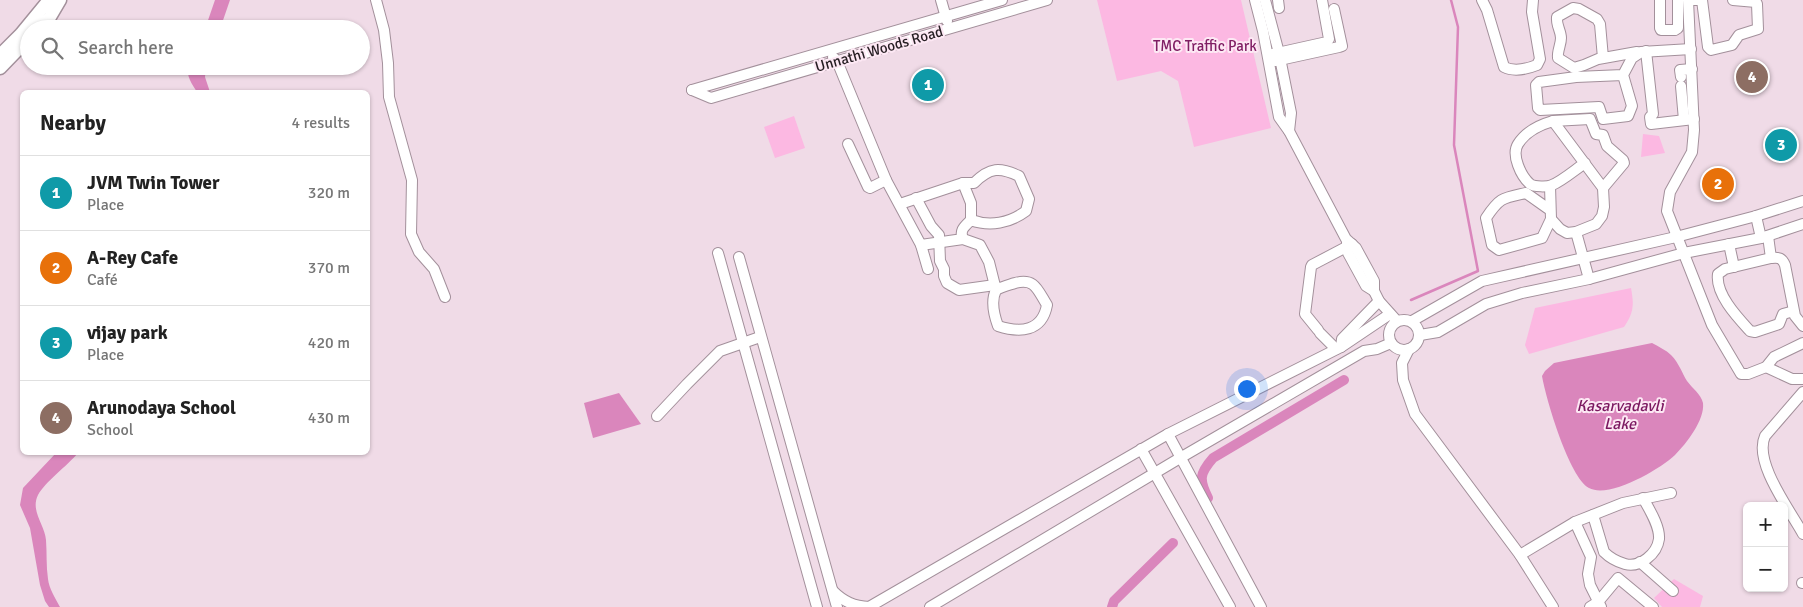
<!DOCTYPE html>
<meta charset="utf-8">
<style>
body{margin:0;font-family:Signika,sans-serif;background:#f6f6f6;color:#222}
.controls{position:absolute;right:15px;bottom:15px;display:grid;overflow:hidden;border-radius:8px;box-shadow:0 1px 4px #0004}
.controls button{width:45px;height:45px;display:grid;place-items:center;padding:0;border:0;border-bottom:1px solid #e0e0e0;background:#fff;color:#222;font:25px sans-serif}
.you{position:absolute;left:1246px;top:388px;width:18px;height:18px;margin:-12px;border:4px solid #fff;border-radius:50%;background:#1a73e8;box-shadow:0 0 0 8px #1a73e833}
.badge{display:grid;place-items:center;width:32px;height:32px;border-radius:50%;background:#0f766e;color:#fff;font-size:16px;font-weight:700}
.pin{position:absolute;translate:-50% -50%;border:2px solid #fff;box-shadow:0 1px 5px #0006}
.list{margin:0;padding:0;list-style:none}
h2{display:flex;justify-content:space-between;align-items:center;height:65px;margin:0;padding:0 20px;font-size:21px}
h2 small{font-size:16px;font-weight:400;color:#767676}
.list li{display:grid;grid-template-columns:32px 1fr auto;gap:15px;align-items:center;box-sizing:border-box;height:75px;padding:0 20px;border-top:1px solid #e0e0e0}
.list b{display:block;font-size:19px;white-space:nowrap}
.list p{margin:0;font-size:16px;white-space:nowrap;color:#767676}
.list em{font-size:16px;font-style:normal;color:#767676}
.icon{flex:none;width:28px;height:28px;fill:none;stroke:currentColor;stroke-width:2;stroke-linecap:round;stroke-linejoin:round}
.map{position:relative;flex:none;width:1803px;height:607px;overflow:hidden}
.search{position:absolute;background:#fff;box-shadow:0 1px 4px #0004;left:20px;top:20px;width:350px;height:55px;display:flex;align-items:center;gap:12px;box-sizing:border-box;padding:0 18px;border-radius:28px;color:#767676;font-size:19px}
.panel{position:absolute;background:#fff;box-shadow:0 1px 4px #0004;left:20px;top:90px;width:350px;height:365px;border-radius:8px}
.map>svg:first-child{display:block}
.green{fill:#fcb8e2}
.water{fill:#da86bc}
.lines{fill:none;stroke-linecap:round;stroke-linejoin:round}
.stream{stroke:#da86bc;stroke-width:2.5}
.canal{stroke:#da86bc;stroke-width:10}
.minor-casing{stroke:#a3909b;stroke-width:12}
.major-casing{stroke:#a3909b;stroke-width:15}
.minor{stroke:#fff;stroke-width:10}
.major{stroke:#fff;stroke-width:12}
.labels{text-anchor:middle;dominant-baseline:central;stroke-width:4;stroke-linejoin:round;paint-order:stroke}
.park-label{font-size:15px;fill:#801e64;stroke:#fde8f4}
.street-label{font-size:15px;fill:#251d22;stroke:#fde8f4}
.water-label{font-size:16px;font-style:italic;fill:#7b1860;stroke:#fde8f4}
</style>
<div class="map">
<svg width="1803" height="607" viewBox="0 0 1803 607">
<rect width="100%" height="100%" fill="#f0dbe7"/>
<g class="green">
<polygon points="1097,0 1241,0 1271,128 1194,147 1178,81 1161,71 1117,81"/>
<polygon points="794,116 805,148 775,158 764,127"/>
<polygon points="1643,134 1659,136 1665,153 1641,157"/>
<path d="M1631,288C1634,305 1634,312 1624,327L1529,354L1525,345L1535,308Z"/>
<polygon points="1674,579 1703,596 1700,607 1662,607 1654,598"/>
</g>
<g class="water">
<polygon points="215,0 230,0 220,29 205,29"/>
<path d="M188,66H206L205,77L210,92H197C192,84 186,76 188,66Z"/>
<path d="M1652,343C1659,347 1666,350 1671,355C1679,363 1682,373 1687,381C1692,388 1701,394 1703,403C1705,420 1686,444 1675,455C1659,470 1609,499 1589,488C1569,477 1546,399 1542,376L1545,371L1554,363Z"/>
<polygon points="619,393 641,424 593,438 584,403"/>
<path d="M56,453H78C67,466 45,482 38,495C30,511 45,525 46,540C47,553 46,566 48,579C49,588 55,598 60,607H49L45,601L40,585L30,528L20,505L23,488Z"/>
</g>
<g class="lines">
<polyline class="stream" points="1411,300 1478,271 1454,145 1458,27 1451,0"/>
<g class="canal">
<path d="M1208,498C1199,480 1199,474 1213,458L1344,380"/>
<polyline points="1112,607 1114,601 1173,543"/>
</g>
<defs>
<g id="minor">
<polyline points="376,0 384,30 388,63 389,97 412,180 411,234 419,252 434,269 445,297"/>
<polyline points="941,0 947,21"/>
<polyline points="1255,0 1263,31 1279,117 1289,131 1346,239 1356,248 1374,281 1374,291 1379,301 1397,321"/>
<polyline points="1265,0 1279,53 1291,113 1289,131"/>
<polyline points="1278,0 1279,8"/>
<path d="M1482,0L1487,10L1504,67C1514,72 1527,69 1537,65L1540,59L1532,12L1533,0"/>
<polyline points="1660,0 1660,28 1661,30 1675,30 1678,28 1678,0"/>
<polyline points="1700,0 1688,0 1694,130 1692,152 1670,192 1667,211 1712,325 1741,374 1748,374 1766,367 1774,357 1803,343"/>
<polyline points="1702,0 1708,47 1711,50 1732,45 1739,35 1758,29 1757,4 1756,2 1733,0"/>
<polyline points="1646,51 1653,114 1650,117 1651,124 1694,119"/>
<polyline points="1273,54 1327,42 1329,39 1322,0"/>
<polyline points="833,57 837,61 886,180 921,245 928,269"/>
<path d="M1603,58L1600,24L1597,19L1579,9L1573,8L1557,17C1556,25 1561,31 1561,38C1561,45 1557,51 1558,58L1574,68L1584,65L1598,59L1637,52"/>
<polyline points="1275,61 1339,47 1342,46 1334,9"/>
<polyline points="1623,75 1632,106 1628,116 1603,119 1599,107 1540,110 1538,108 1536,85 1539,82 1576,77 1623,75 1632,58 1641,52 1691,49"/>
<polyline points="1681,77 1680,70 1692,69"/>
<polyline points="1681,86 1684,120"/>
<polyline points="692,90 711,98 1047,0"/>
<polyline points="692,90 1002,0"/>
<polyline points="1553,121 1590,119 1596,134 1603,135 1607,146 1623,160 1624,163 1603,188"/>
<polyline points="848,144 868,187 870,188 886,180"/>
<polyline points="963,183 971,203 971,220"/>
<polyline points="916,198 931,226 939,235 940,261 944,269 944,276 947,283 959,290 995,285"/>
<path d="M900,204L963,183H974C990,167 1000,167 1019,176L1029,199L1026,211C1010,223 990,227 971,220C965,226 959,230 963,239"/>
<path d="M1550,210L1526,193C1503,198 1500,197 1486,218L1492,245L1499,250L1542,238L1551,219L1550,186"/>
<polyline points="1756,216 1761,238"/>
<path d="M1551,219L1560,229L1567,233L1576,232L1596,224L1602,216L1604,207L1603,188L1553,121C1539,125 1526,131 1518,144C1511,155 1521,176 1530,184C1534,187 1548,187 1552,185C1562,181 1576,169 1585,163"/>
<polyline points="1576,232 1589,279"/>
<polyline points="1768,236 1771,258"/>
<polyline points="1347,243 1348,253 1366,286 1374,291"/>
<polyline points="1729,244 1734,267"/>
<path d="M921,245L963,239L980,245L989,262L996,290C1003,286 1009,285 1015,283C1035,278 1037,289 1047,305C1042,332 1020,333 998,326C994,315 991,300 996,290"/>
<polyline points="718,253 817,607"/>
<polyline points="739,257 837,607"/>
<path d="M1794,311L1783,314L1779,324L1755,332L1750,331C1738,318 1715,294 1718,274L1725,269L1771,258C1779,257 1782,258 1785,265L1795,316L1803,326"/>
<circle cx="1404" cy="335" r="15"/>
<polyline points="1412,321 1482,281 1676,237 1756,216 1803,201"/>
<polyline points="1318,330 1305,314 1311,267 1312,265 1352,244"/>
<polyline points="1320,333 1336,349"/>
<polyline points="1420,335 1438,332 1486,304 1522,293 1589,279 1684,253 1761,238 1803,224"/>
<polyline points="1341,347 1342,339 1379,301"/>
<polyline points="1409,349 1402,363 1403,380 1415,414 1520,555 1553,607"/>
<polyline points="1766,367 1792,379 1803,379"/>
<path d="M1803,392L1765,436C1753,462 1790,510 1803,534"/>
<polyline points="657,416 687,384 720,351 760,337"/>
<polyline points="1168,434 1261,607"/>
<polyline points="1141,449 1230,607"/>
<path d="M1593,515L1604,552C1609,557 1618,562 1625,564C1640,568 1657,554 1659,539C1660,526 1649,509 1643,498"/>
<polyline points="1575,522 1591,557 1588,574 1590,585 1601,607"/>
<polyline points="1520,555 1575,522 1623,503 1671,493"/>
<polyline points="1640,562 1673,591"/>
<polyline points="1802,583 1803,583"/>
<path d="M833,591C844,602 854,606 869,607"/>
<polyline points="869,607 1168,434 1341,347 1390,314"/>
<polyline points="930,607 1180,458 1364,351 1377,349 1391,343"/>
<polyline points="1590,607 1598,602 1618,578 1653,607"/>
</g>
<g id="major">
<polyline points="31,23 38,29 50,17 60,0"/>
<polyline points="0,55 21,34 49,0"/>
<polyline points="0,68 29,38"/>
</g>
</defs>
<use href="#minor" class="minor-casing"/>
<use href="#major" class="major-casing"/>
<use href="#minor" class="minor"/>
<use href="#major" class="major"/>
</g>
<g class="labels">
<g class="park-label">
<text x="1205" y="46">TMC Traffic Park</text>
</g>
<g class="street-label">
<text transform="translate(879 49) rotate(-16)">Unnathi Woods Road</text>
</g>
<g class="water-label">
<text x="1620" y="406">Kasarvadavli<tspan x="1620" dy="18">Lake</tspan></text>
</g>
</g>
</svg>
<div class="controls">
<button>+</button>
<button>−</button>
</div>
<div class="you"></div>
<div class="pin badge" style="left:928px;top:85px;background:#0f9aa8">1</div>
<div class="pin badge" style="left:1718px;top:184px;background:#e8710a">2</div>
<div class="pin badge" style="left:1781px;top:145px;background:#0f9aa8">3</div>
<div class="pin badge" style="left:1752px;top:77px;background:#8d6e63">4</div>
<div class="search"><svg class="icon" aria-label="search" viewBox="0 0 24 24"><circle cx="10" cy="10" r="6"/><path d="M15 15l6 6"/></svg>Search here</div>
<section class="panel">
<h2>Nearby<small>4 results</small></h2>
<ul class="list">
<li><span class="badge" style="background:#0f9aa8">1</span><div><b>JVM Twin Tower</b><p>Place</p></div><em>320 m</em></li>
<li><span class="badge" style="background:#e8710a">2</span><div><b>A-Rey Cafe</b><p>Café</p></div><em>370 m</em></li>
<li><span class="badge" style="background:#0f9aa8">3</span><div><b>vijay park</b><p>Place</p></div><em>420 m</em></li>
<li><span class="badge" style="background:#8d6e63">4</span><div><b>Arunodaya School</b><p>School</p></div><em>430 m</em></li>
</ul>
</section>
</div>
